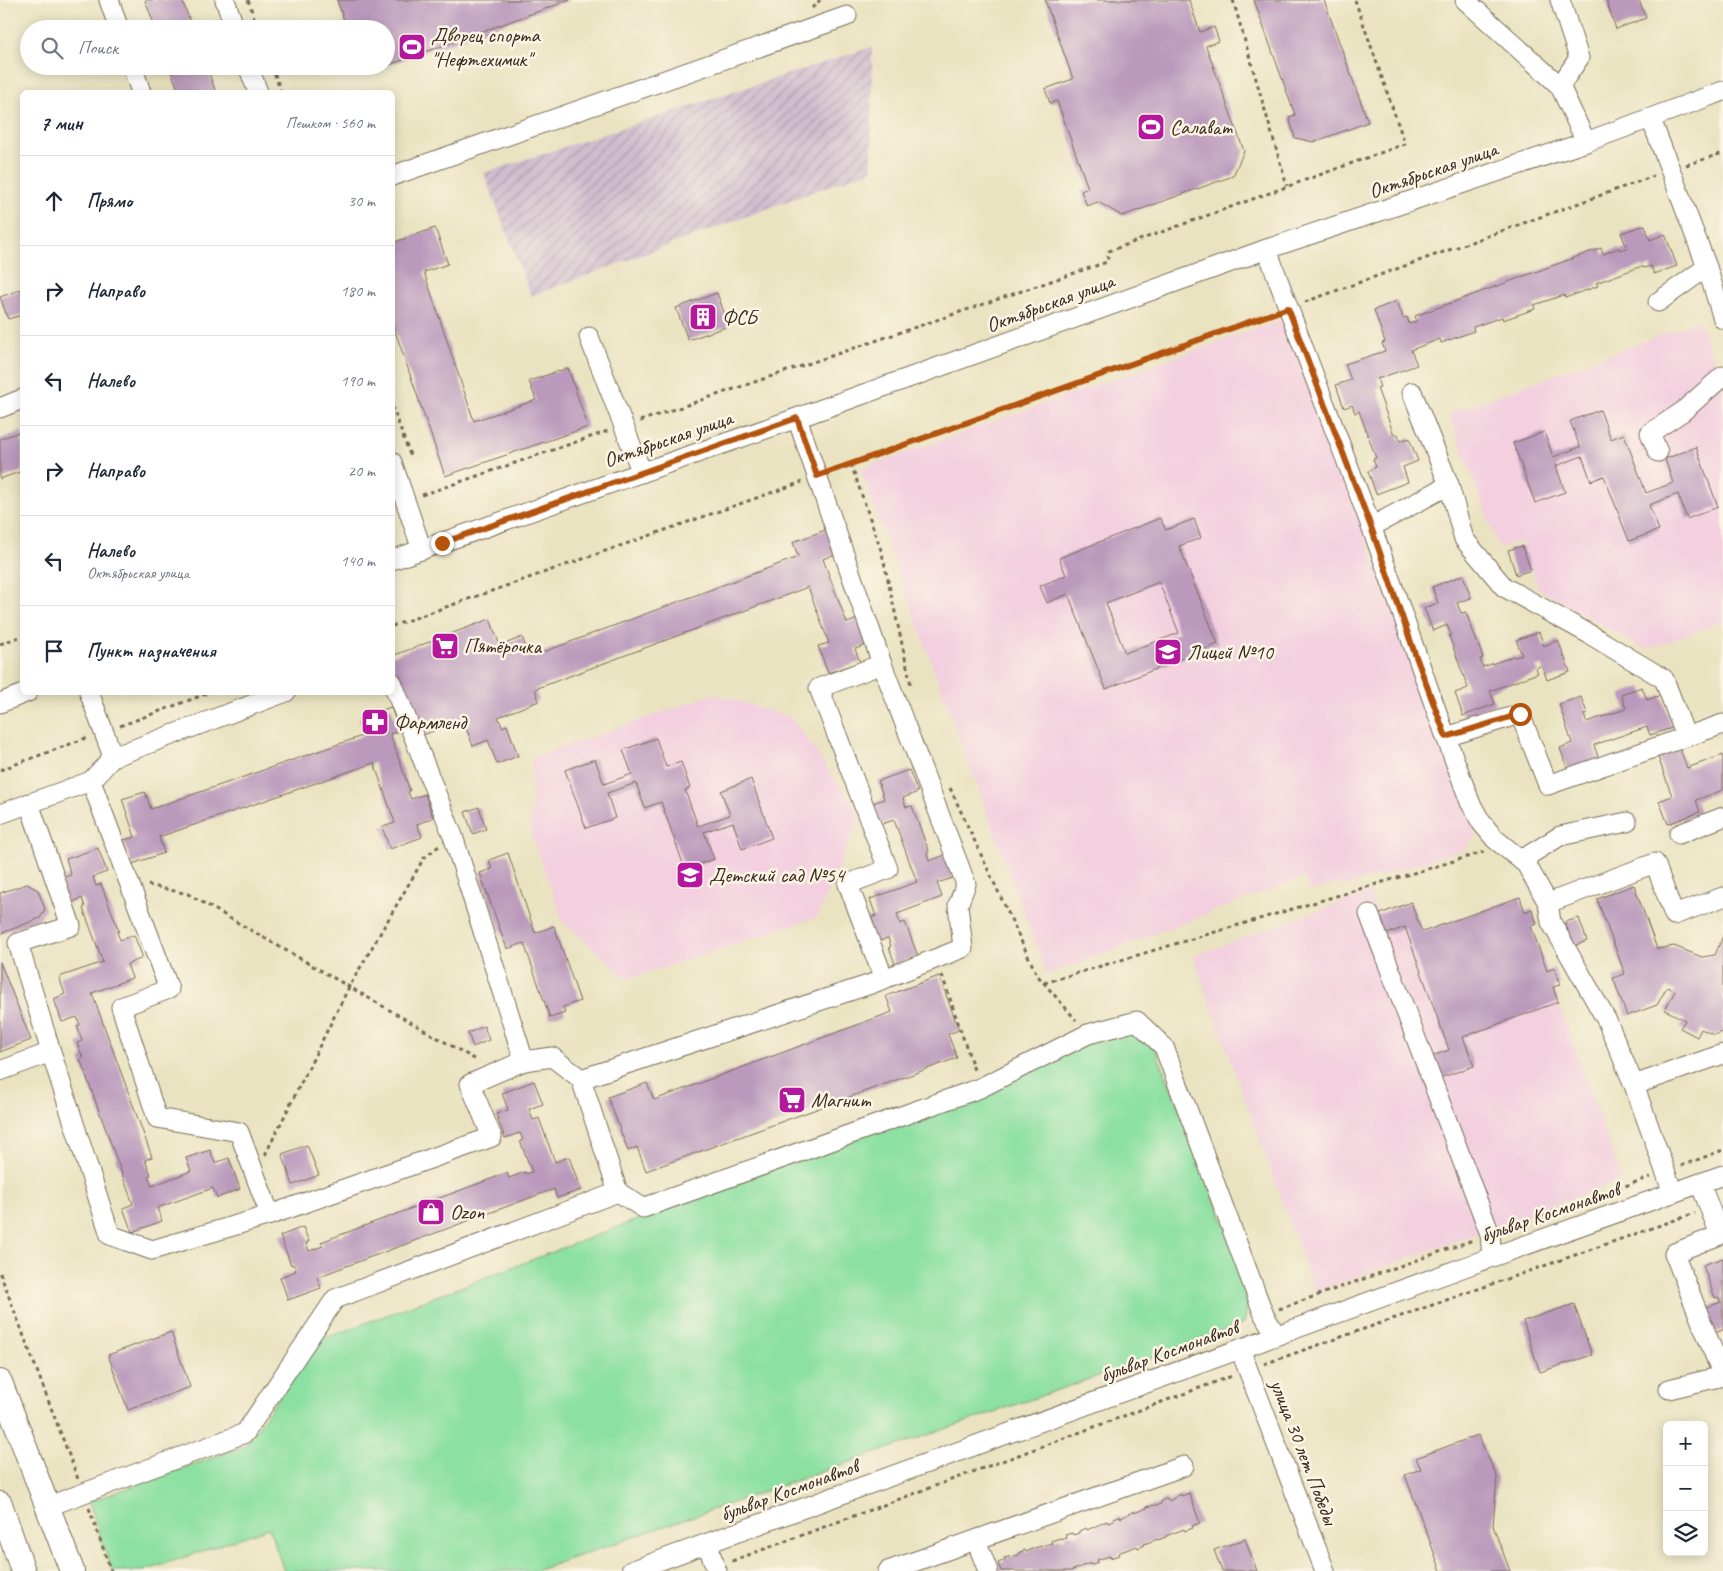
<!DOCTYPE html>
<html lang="ru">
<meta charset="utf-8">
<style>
body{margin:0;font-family:Caveat,sans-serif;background:#f2f2f3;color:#1f2937}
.controls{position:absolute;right:15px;bottom:15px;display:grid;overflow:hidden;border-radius:8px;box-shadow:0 2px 12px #0003}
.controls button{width:45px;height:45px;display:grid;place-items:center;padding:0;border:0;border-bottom:1px solid #e0e1e3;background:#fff;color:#1f2937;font:25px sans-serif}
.stop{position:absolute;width:15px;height:15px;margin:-11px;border:4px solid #b45309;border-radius:50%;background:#fff}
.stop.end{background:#b45309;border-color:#fff;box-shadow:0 1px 5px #0008}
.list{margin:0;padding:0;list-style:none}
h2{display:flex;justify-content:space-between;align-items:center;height:65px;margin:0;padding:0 20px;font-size:21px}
h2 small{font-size:16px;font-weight:400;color:#747a83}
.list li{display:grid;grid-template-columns:32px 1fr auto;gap:15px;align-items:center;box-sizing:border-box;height:90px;padding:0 20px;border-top:1px solid #e0e1e3}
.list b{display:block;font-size:19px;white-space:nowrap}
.list p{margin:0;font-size:16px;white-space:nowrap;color:#747a83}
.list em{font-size:16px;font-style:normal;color:#747a83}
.icon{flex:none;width:28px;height:28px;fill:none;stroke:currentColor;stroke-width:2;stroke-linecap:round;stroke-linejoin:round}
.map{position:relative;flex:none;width:1723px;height:1571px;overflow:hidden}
.search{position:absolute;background:#fff;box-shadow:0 2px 12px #0003;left:20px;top:20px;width:375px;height:55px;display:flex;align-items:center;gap:12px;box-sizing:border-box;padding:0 18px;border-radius:28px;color:#747a83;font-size:19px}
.panel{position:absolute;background:#fff;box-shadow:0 2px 12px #0003;left:20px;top:90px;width:375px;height:605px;border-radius:8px}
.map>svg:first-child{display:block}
.built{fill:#f3cfdf}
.industrial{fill:url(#industrial-furrows)}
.park{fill:#8ce0a1;stroke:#648560}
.building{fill:#ba99bc;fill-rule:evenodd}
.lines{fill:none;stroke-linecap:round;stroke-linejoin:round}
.minor-casing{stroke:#786b57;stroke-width:21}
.major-casing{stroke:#786b57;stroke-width:26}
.path{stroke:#786b57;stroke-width:3;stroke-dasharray:4 4;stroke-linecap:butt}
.minor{stroke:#fff;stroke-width:19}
.major{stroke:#fff;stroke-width:24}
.route{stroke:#b45309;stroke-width:6}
.labels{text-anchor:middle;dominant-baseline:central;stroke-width:5;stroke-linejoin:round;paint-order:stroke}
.poi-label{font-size:21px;fill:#3b2a1e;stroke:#fcf5e5;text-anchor:start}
.street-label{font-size:21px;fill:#3b2a1e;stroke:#fcf5e5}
</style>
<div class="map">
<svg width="1723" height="1571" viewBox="0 0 1723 1571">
<defs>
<pattern id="industrial-furrows" width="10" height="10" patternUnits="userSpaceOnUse" patternTransform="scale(1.25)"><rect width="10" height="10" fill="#cfbdce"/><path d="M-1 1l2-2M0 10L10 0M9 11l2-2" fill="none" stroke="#a99aa7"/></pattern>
</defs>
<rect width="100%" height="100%" fill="#fcf5e5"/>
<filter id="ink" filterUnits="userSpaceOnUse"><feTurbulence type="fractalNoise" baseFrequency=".02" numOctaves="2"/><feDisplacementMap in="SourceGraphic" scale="10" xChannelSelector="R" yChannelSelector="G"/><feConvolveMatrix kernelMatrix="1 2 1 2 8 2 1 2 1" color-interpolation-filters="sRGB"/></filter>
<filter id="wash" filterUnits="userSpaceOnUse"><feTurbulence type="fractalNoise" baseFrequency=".0096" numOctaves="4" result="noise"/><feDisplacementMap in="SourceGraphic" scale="20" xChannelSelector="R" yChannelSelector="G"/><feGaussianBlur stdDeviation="1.12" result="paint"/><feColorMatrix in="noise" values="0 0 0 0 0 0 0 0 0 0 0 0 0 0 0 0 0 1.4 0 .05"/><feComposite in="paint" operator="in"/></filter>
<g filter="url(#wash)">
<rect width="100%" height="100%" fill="#eae3c1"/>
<g class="built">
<polygon points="1284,319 1476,835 1465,849 1344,887 1343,882 1310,891 1304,877 1047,975 860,469"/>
<polygon points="1699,321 1723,385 1723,621 1646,650 1539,589 1521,540 1499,548 1449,414"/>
<polygon points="715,694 792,718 860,815 817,917 628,979 563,922 531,833 532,758"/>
<polygon points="1370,892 1378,914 1411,902 1422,932 1520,897 1525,912 1532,909 1537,924 1531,927 1547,971 1554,968 1560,985 1553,988 1622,1180 1315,1292 1193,956"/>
</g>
<polygon class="industrial" points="872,47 872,170 531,296 484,173"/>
<polygon class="park" points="1129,1033 1155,1048 1251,1290 1244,1323 1156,1356 535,1571 284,1571 269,1528 144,1571 112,1571 89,1502 245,1446 318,1341 1029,1071 1072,1048"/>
<g id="blocks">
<g class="building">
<polygon points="145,0 182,0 193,29 156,29"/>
<polygon points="337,0 570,0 386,66 386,29 347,29"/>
<polygon points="1045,0 1189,0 1200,32 1214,27 1219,41 1206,46 1244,151 1233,176 1122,216 1098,202 1087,206 1081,191 1088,188 1057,101 1050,103 1045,89 1073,79"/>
<polygon points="1254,0 1324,0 1368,122 1314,142 1295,138 1289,117 1295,115"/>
<polygon points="1606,0 1639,0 1646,18 1616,29"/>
<polygon points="169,66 206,66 216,92 179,92"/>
<polygon points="361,66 385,66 364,74"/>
<polygon points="1645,225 1650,240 1665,234 1677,266 1654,274 1651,266 1643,268 1642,266 1596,283 1598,286 1565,298 1564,295 1534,305 1535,309 1503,320 1502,317 1473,327 1474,331 1441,343 1440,339 1411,350 1417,365 1377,379 1380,387 1377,388 1394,435 1398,434 1400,441 1409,438 1418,461 1403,467 1408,482 1376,494 1368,471 1376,467 1373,459 1376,458 1359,411 1355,413 1352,405 1344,408 1336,385 1351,380 1345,364 1385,351 1382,343 1385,342 1374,310 1397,301 1403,318 1407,317 1409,324 1417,321 1415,316 1601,248 1603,254 1619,248 1620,250 1627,248 1621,233"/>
<polygon points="435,228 448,264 424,272 474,421 536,400 529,381 568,368 588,427 445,476 392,322 392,243"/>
<polygon points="22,289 22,315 8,319 0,297"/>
<polygon points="717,293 729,326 688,340 676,308"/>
<polygon points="1600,410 1611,439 1624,434 1646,493 1673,483 1665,459 1696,447 1718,507 1687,519 1678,494 1649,505 1659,530 1629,541 1604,476 1591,481 1582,456 1556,466 1565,492 1535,503 1513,443 1544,432 1553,457 1580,447 1570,421"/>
<polygon points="22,431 22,471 0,479 0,439"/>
<path d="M1160,518L1166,530L1194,519L1201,538L1179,546L1218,644L1106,689L1068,594L1047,603L1040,586L1066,575L1059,558ZM1159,582L1179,633L1125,653L1106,603Z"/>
<polygon points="828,529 838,553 823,559 847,623 860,618 870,644 855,649 860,662 828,673 818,646 829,643 808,587 535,689 539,701 498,717 502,727 507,725 518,756 497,764 488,740 473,746 463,720 420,736 392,661 392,656 490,619 500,646 522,637 530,657 798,557 793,542"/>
<polygon points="1522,546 1531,570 1516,575 1508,550"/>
<polygon points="1463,575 1471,598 1457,603 1461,613 1466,612 1483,658 1480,659 1483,667 1514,656 1515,657 1522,655 1516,640 1539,632 1544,646 1558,640 1570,672 1547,680 1542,665 1536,668 1538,673 1490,691 1495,704 1463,716 1455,693 1468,688 1449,636 1451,635 1447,625 1433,631 1424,608 1438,603 1432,587"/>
<polygon points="1642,687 1647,700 1661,695 1672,728 1650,735 1647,727 1594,745 1599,760 1568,771 1560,748 1572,743 1559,704 1581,697 1587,713 1584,714 1586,722 1626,709 1621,694"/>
<polygon points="391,707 399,731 390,734 410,791 408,792 411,799 425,794 433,818 417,824 422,837 390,849 382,827 395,823 374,763 159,837 164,853 132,864 124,840 135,837 122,799 145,792 151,809 365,735 359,718"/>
<polygon points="656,738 666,767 681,762 690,788 685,790 698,826 730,815 721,791 751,779 772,838 742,849 733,822 704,832 714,859 685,869 661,802 645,808 636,783 607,793 615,818 586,828 565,770 595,759 604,784 632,774 623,750"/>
<polygon points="1680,749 1687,768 1723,755 1723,790 1696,800 1700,812 1668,824 1659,801 1672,796 1658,757"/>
<polygon points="909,770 918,792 903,798 906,807 912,806 929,852 927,853 929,861 945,855 953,878 937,883 942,897 897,914 900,924 905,922 918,956 895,964 889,947 891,946 888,938 872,944 863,920 876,916 870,899 917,882 894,820 879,825 870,804 884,799 878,781"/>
<polygon points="479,807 486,829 473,834 465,812"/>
<polygon points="98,848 107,872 93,877 96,886 101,884 119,931 117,932 120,940 134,935 143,958 127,964 132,978 92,993 152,1157 145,1160 151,1175 148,1176 152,1186 191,1171 186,1158 210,1150 215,1163 229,1158 240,1189 217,1198 213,1188 157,1208 162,1221 132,1232 123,1208 133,1204 80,1059 83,1058 77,1043 82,1041 77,1026 80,1025 77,1017 62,1022 54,999 65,994 59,977 103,962 83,908 85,907 82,898 68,904 59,879 71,875 66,859"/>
<polygon points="508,853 535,933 554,926 580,1001 563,1007 565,1013 550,1018 524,943 507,949 480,873 492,869 489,860"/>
<polygon points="27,884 38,890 45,909 40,918 0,934 0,893"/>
<polygon points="1634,885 1657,949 1674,946 1702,957 1715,955 1723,936 1723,1032 1714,1035 1701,1029 1697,1037 1680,1028 1685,1020 1665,1010 1675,991 1667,987 1657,1005 1627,1016 1613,978 1625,974 1597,899"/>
<polygon points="1520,897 1525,912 1532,909 1537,924 1531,926 1547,971 1554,968 1560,985 1553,987 1558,1002 1463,1037 1474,1066 1437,1079 1429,1057 1449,1050 1405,927 1382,936 1375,916 1411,902 1422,932"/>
<polygon points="1579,918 1587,941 1573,946 1565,922"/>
<polygon points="0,962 31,1040 0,1052"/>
<polygon points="939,976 959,1030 948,1034 957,1058 646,1171 637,1147 628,1151 608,1097 647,1083 654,1100 892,1012 886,996"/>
<polygon points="484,1026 489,1040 473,1047 468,1033"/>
<polygon points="534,1081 543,1104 529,1109 533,1120 539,1118 555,1162 569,1157 581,1190 557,1198 554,1189 317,1277 321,1288 288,1300 280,1277 296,1271 293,1264 291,1265 280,1236 303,1227 309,1242 306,1243 309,1251 323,1246 321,1242 507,1173 509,1178 525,1172 526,1174 532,1172 520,1141 523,1140 520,1133 505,1138 496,1114 508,1110 502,1093"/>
<polygon points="307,1145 319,1175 293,1185 282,1154"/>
<polygon points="1723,1258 1723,1330 1714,1333 1704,1308 1721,1302 1718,1297 1715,1298 1703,1265"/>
<polygon points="1574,1304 1592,1355 1540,1372 1523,1321"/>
<polygon points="171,1332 190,1387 128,1410 108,1355"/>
<polygon points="1478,1435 1497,1477 1493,1526 1510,1571 1441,1571 1405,1475 1421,1469 1416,1458"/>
<polygon points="1189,1493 1200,1523 1192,1526 1193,1528 1185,1531 1184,1529 1166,1536 1166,1537 1158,1540 1158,1539 1144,1544 1145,1545 1138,1548 1137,1546 1118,1553 1119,1555 1110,1558 1110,1556 1097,1560 1098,1562 1090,1565 1090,1563 1071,1571 1001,1571 998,1563 1005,1560 1004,1558 1019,1555 1018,1553 1025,1550 1026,1552 1031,1550 1031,1549 1052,1543 1051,1541 1060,1538 1060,1540 1066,1538 1065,1535 1072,1533 1073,1535 1079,1533 1079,1531 1086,1528 1087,1530 1107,1521 1108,1523 1114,1521 1113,1518 1120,1516 1121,1518 1134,1511 1134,1513 1147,1508 1146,1507 1161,1504 1161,1501 1167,1498 1169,1501 1181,1494 1182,1496"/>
<polygon points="1245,1539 1257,1571 1222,1571 1214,1550"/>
</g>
</g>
</g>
<g filter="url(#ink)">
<use href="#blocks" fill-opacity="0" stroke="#786b57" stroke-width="1"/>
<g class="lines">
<defs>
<g id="minor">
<polyline points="109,0 119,29"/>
<polyline points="225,0 235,29"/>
<polyline points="1465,0 1560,86 1586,142"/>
<polyline points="1560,0 1579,58 1560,86"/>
<polyline points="132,66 141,92"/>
<polyline points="248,66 258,92"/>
<polyline points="1651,119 1707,267 1723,319"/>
<polyline points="392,176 847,16"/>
<path d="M1267,249C1300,342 1337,434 1371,526C1397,596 1420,667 1446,737L1520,714L1548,785L1723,724"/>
<polyline points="1658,302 1707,267"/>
<polyline points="589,337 642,473"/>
<polyline points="1412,392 1449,485 1464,539 1504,587 1591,635 1664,679 1686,737"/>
<polyline points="0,408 22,399"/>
<polyline points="1658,452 1650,433 1682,412 1723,376"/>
<polyline points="392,462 422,550"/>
<polyline points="1371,527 1449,485"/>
<polyline points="392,560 797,418 1267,249 1586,142 1723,91"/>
<polyline points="882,664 819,688 888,869 848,884 884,979"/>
<polyline points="392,682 453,836 524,1061 552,1057 581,1079 618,1192"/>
<polyline points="89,692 113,757"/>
<polyline points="0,703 28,692"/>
<polyline points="1446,737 1470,802 1481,822 1495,839 1526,864 1548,903 1551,922 1607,1021 1634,1085 1673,1193"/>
<polyline points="29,803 71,926 18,943 51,1052"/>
<polyline points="0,814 91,781 113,757 286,692"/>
<polyline points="1679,834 1723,817"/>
<polyline points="1521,860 1560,836 1627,822"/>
<polyline points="1548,903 1655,863 1674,915 1723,897"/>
<polyline points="1369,914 1490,1234 1492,1257"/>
<polyline points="0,1071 51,1052 110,1235 152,1250 270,1215 239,1132 157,1118 121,1007 169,989 91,781"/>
<polyline points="581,1079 871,984 963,948 958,905 966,884 882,664 797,418"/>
<polyline points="1634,1085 1723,1054"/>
<polyline points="270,1215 492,1137 470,1084 524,1061"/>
<polyline points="1240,1349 1325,1571"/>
<polyline points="1669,1389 1723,1376 1674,1253 1720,1235 1700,1183"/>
<polyline points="49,1506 245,1433 335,1299 618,1192 643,1208 980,1088 1088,1034 1137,1021 1164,1047 1264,1315 1276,1335"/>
<polyline points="976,1540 988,1571"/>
<polyline points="707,1544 717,1571"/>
<polyline points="631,1571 1492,1257 1723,1175"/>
<polyline points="888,1571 1184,1466"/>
</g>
<g id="major">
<polyline points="0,1382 72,1571"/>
<polyline points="0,1504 23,1571"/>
</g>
</defs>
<use href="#minor" class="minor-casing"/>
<use href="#major" class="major-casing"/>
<g class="path">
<polyline points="248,0 258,29"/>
<polyline points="1233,0 1287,186"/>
<polyline points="812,8 820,0"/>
<polyline points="272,66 281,92"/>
<polyline points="1686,165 1723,153"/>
<polyline points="1305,302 1654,176"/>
<polyline points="392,406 410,455"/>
<polyline points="640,421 1107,262 1109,251 1405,144 1355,0"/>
<polyline points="851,464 882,553 911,685"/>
<polyline points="834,470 1273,313"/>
<polyline points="422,495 608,431"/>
<polyline points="392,626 802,482"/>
<polyline points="0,644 22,636"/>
<polyline points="120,726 211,692"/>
<polyline points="0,770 89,737"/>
<polyline points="950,788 1037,975 1076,1020"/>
<polyline points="148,885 188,894 478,1061"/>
<polyline points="942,975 975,1073"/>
<polyline points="1044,983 1484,852"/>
<polyline points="265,1155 349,987 424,858 439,846"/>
<polyline points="1681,1166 1723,1150"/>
<polyline points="1505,1229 1650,1177"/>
<polyline points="0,1273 78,1479"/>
<polyline points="1279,1309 1473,1240"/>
<polyline points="1264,1364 1695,1213"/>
<polyline points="89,1508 111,1571"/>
<polyline points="732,1561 1232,1376"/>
</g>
<use href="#minor" class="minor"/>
<use href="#major" class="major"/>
</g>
</g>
<g class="lines" filter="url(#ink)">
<polyline class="route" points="442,543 797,418 817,476 1288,308 1371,527 1415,654 1446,737 1520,714"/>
</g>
<defs>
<symbol id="stadium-square" viewBox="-11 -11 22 22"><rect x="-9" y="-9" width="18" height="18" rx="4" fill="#b5179e" stroke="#fcf5e5"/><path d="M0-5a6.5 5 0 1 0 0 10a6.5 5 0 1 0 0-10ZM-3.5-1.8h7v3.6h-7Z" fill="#fff"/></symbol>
<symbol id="building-square" viewBox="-11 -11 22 22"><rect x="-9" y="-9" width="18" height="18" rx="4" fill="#b5179e" stroke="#fcf5e5"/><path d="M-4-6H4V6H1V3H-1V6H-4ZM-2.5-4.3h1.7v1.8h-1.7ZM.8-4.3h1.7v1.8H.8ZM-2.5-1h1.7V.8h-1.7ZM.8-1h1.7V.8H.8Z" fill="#fff"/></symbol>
<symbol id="supermarket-square" viewBox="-11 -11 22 22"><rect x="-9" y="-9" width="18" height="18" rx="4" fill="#b5179e" stroke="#fcf5e5"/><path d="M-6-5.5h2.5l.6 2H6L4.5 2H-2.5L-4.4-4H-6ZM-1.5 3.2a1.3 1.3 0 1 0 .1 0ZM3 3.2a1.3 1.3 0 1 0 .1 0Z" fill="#fff"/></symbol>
<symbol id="school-square" viewBox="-11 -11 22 22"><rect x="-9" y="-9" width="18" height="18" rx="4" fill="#b5179e" stroke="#fcf5e5"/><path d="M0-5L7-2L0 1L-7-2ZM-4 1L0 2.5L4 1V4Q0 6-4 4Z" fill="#fff"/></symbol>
<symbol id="pharmacy-square" viewBox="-11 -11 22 22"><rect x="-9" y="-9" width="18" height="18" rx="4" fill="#b5179e" stroke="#fcf5e5"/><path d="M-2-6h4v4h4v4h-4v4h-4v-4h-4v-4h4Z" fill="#fff"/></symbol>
<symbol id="shop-square" viewBox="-11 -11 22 22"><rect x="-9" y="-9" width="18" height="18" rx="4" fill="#b5179e" stroke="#fcf5e5"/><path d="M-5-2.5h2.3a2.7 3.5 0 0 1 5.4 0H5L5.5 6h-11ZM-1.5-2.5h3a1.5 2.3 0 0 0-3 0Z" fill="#fff"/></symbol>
</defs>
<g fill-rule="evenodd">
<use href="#stadium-square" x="396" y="31" width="32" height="32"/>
<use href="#stadium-square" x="1135" y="111" width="32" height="32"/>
<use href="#building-square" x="687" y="301" width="32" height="32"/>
<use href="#supermarket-square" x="429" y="630" width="32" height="32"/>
<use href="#school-square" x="1152" y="636" width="32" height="32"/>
<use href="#pharmacy-square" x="359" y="706" width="32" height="32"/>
<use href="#school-square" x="674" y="859" width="32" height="32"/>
<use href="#supermarket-square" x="776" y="1084" width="32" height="32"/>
<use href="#shop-square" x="415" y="1196" width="32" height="32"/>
</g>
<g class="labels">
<g class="poi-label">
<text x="431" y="35">Дворец спорта<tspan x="431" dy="24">"Нефтехимик"</tspan></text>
<text x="1170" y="127">Салават</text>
<text x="722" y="317">ФСБ</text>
<text x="464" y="646">Пятёрочка</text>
<text x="1187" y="652">Лицей №10</text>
<text x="394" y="722">Фармленд</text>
<text x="709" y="875">Детский сад №54</text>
<text x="811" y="1100">Магнит</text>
<text x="450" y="1212">Ozon</text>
</g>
<g class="street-label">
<text transform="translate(1433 170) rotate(-19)">Октябрьская улица</text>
<text transform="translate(1050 303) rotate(-20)">Октябрьская улица</text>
<text transform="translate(668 439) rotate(-19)">Октябрьская улица</text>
<text transform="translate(1550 1212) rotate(-19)">бульвар Космонавтов</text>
<text transform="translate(1169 1351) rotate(-20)">бульвар Космонавтов</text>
<text transform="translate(1304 1452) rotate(69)">улица 30 лет Победы</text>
<text transform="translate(789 1490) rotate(-20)">бульвар Космонавтов</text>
</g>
</g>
</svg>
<div class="controls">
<button>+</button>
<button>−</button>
<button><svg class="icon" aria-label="layers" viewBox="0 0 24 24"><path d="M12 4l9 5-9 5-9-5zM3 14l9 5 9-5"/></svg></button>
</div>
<div class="stop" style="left:1520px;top:714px"></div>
<div class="stop end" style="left:442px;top:543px"></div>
<div class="search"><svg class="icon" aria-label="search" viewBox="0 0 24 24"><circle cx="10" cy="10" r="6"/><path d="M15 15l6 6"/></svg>Поиск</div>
<section class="panel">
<h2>7 мин<small>Пешком · 560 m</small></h2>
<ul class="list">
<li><svg class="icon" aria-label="ahead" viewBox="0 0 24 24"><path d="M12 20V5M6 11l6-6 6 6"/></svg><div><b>Прямо</b></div><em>30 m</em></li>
<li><svg class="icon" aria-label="right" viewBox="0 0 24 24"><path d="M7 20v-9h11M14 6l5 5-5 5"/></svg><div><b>Направо</b></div><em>180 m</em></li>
<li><svg class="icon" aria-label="left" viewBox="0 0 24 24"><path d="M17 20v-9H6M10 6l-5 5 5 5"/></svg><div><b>Налево</b></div><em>190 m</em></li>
<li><svg class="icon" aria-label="right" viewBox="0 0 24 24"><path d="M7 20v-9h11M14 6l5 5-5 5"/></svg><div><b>Направо</b></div><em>20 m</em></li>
<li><svg class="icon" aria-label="left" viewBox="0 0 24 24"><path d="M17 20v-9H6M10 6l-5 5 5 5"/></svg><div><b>Налево</b><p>Октябрьская улица</p></div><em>140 m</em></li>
<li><svg class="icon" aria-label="arrive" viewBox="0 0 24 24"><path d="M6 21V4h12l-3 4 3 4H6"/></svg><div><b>Пункт назначения</b></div></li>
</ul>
</section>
</div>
